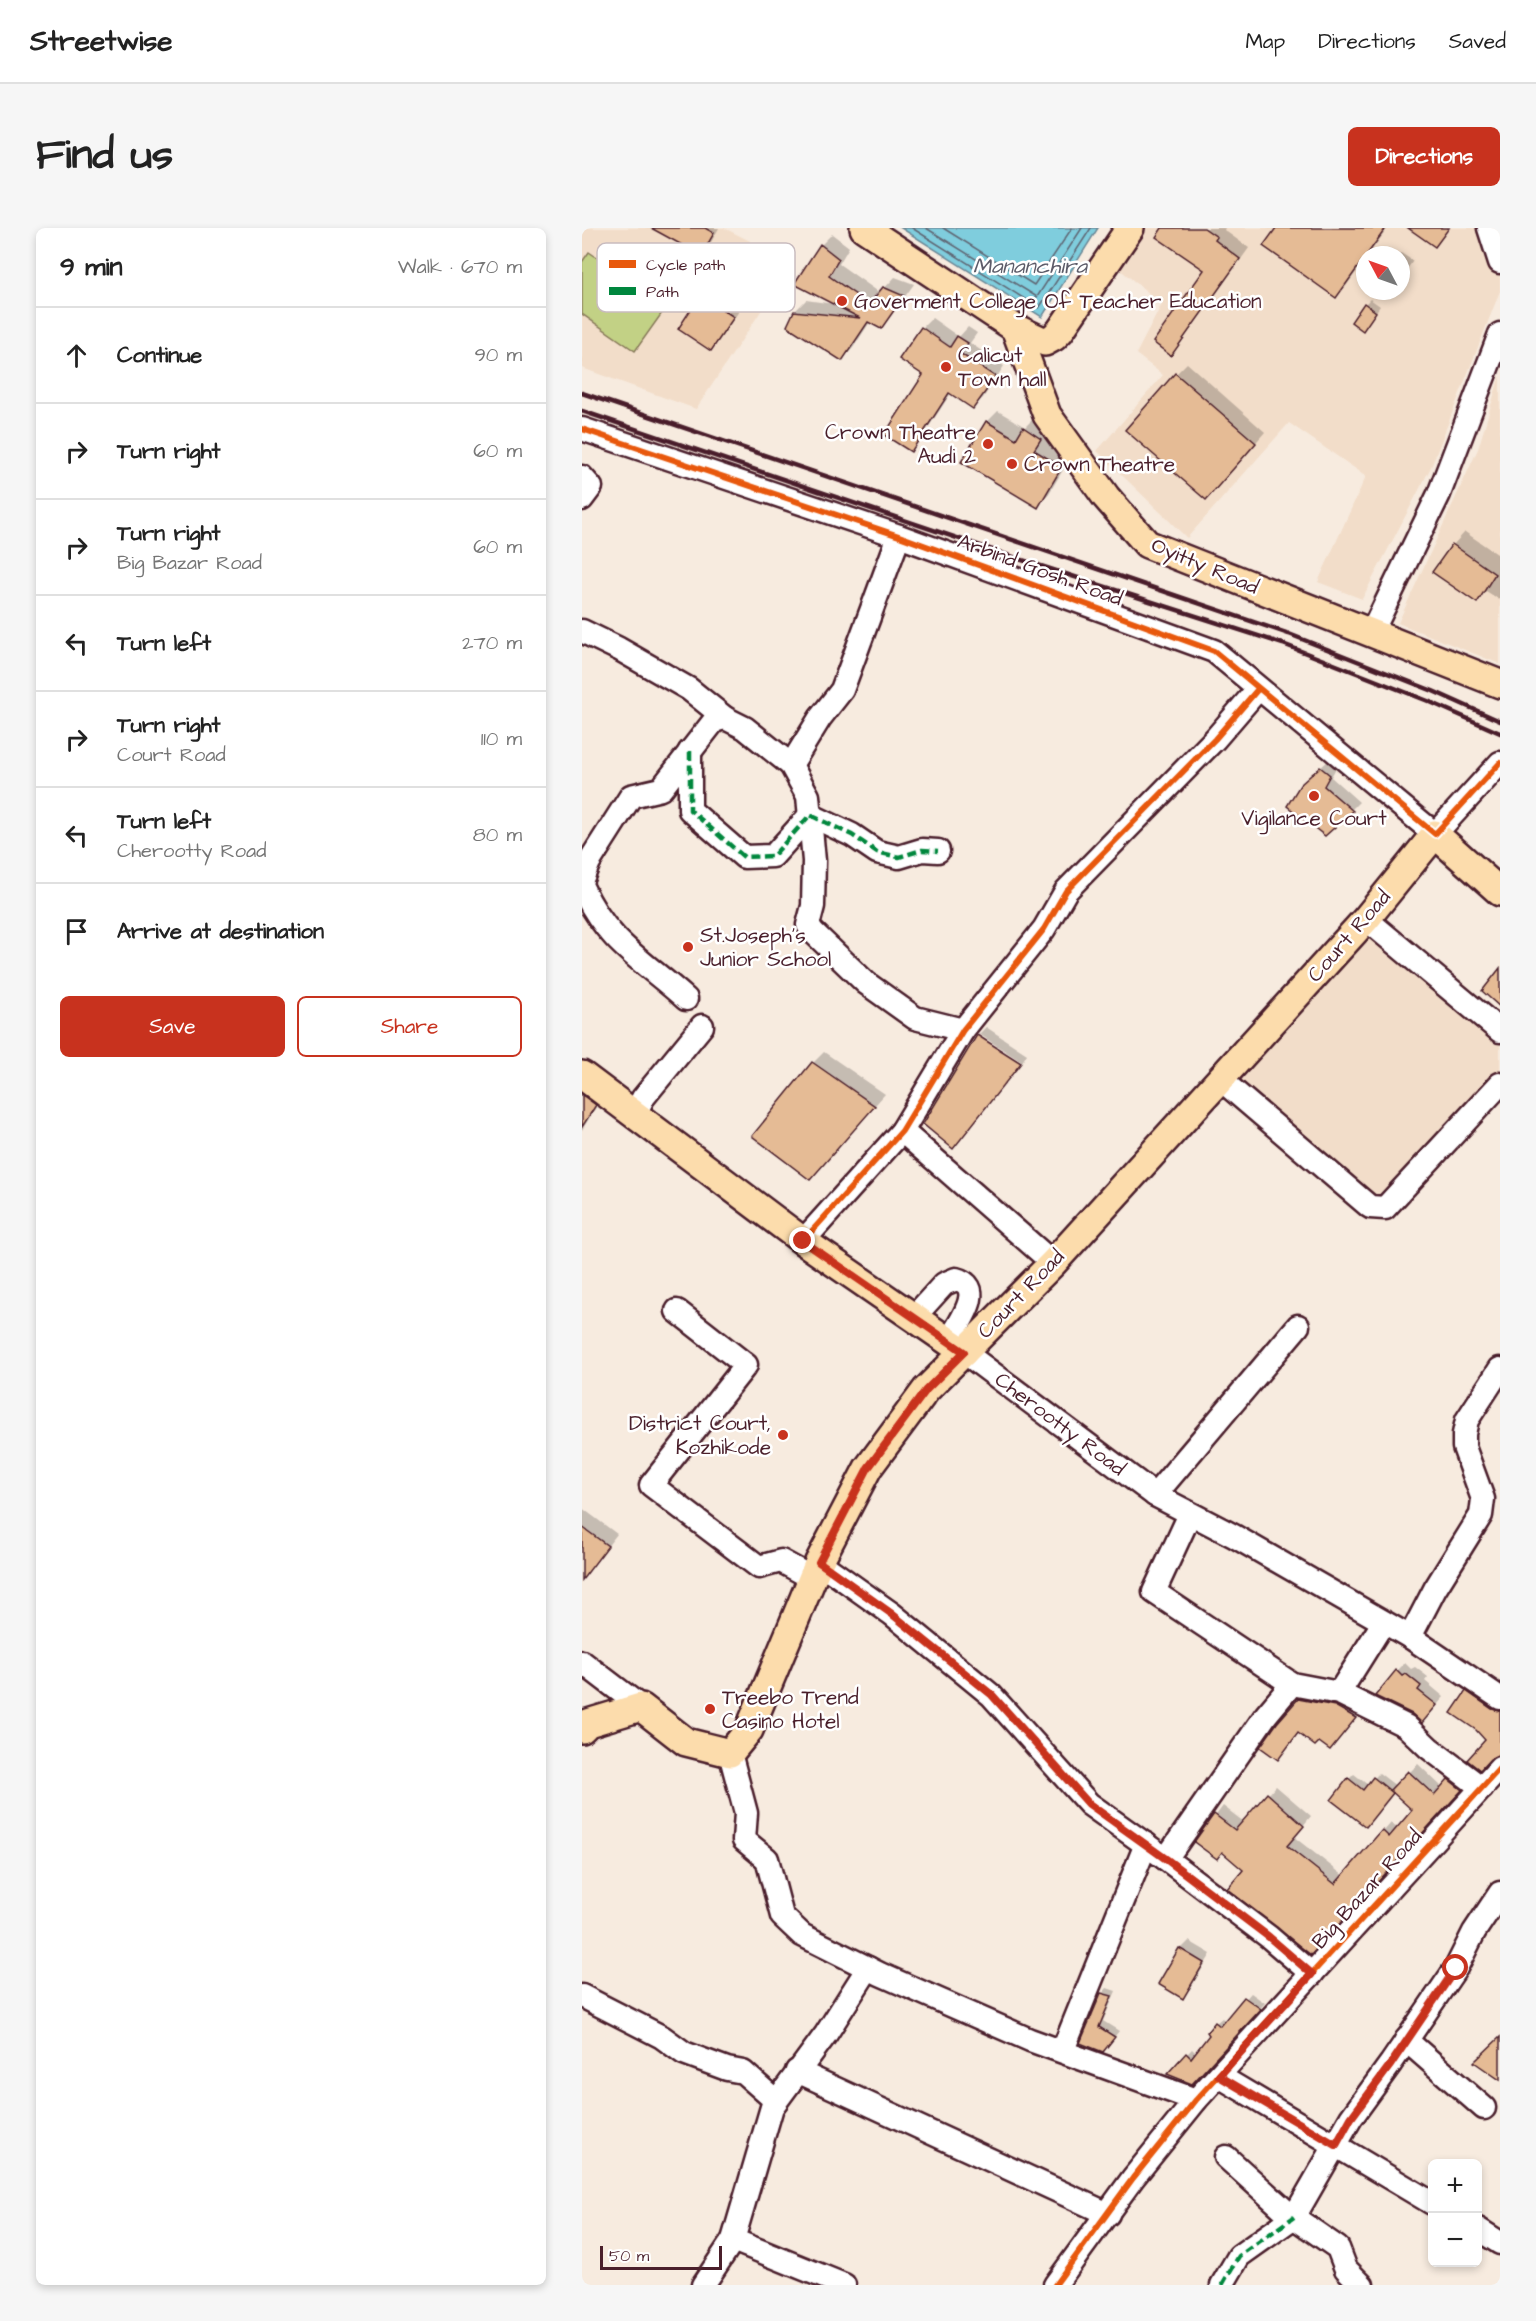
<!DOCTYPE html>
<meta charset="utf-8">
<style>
body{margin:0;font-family:"Architects Daughter",sans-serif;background:#f6f6f6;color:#222}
.controls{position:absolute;right:18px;bottom:18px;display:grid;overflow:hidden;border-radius:9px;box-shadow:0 3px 9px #0003}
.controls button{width:54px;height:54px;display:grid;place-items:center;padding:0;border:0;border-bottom:2px solid #e0e0e0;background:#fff;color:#222;font:30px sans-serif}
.compass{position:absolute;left:774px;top:18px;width:54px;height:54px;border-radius:50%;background:#fff;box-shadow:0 3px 9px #0003;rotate:311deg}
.scale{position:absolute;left:18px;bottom:15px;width:122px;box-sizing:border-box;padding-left:6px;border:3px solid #4a1f2b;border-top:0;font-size:16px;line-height:21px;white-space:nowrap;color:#4a1f2b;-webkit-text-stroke:4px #fff;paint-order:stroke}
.stop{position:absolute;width:18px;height:18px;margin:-14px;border:4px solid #c8321e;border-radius:50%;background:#fff}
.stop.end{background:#c8321e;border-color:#fff;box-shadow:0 2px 6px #0008}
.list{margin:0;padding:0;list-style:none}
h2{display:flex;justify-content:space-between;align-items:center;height:78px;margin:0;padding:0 24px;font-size:26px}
h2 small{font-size:20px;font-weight:400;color:#767676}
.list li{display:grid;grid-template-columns:39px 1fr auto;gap:18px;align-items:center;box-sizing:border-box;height:96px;padding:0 24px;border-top:2px solid #e0e0e0}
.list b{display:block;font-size:22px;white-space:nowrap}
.list p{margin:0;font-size:20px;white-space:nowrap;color:#767676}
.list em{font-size:20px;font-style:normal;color:#767676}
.actions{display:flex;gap:12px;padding:18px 24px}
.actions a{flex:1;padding:14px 0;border:2px solid #c8321e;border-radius:9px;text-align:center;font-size:21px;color:#c8321e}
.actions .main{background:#c8321e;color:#fff}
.icon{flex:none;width:33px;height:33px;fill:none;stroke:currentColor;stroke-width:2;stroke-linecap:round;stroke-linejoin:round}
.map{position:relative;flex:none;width:918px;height:2057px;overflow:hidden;border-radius:9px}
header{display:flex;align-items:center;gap:36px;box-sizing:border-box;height:84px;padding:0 30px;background:#fff;border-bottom:2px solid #e0e0e0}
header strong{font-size:28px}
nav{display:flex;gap:33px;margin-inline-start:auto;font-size:21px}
.intro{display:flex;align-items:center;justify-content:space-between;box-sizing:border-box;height:144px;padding:0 36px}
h1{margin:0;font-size:42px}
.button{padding:15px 27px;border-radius:9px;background:#c8321e;color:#fff;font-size:21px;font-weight:700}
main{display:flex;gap:36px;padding:0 36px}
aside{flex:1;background:#fff;border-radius:9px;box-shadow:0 3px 9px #0003}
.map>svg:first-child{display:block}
.built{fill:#f2ddc9;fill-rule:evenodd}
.green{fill:#c2d185;stroke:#867858;stroke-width:1.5}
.water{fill:#7fcddd;stroke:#6a8796;stroke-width:1.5}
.shadow{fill:#0003}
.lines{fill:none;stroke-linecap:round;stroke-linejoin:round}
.shore{stroke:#5f6572;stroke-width:1.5}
.building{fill:#e5bb95;stroke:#4a1f2b;stroke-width:1.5}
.minor-casing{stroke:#4a1f2b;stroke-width:27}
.major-casing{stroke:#4a1f2b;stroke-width:32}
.minor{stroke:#fff;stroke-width:22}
.major{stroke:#fcdcac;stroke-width:27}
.rail{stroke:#4a1f2b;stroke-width:4.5}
.quiet{stroke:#00873e;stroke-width:4.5;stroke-dasharray:9 4.5;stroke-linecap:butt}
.cycleway-casing{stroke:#fff;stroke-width:10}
.cycleway{stroke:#e8590c;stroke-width:6}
.route{stroke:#c8321e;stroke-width:8}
.poi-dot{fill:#c8321e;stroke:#fff;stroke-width:2}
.labels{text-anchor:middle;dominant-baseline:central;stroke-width:5;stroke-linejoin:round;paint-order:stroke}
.poi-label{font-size:21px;fill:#4a1f2b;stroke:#fff;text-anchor:start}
.street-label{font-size:21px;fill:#4a1f2b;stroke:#fff}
.water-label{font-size:22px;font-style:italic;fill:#5d5c69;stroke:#fff}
.key{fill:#fff;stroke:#c9bcbf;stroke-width:1.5}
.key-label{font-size:16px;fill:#4a1f2b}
</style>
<header>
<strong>Streetwise</strong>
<nav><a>Map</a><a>Directions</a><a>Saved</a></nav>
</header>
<div class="intro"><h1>Find us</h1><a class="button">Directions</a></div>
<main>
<aside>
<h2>9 min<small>Walk · 670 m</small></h2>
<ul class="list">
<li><svg class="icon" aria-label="ahead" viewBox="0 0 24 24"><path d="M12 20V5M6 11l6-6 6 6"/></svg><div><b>Continue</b></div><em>90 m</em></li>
<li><svg class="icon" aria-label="right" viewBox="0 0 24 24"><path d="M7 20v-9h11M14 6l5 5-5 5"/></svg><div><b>Turn right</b></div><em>60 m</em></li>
<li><svg class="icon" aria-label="right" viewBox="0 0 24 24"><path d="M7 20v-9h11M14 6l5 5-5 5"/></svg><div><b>Turn right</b><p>Big Bazar Road</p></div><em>60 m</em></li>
<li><svg class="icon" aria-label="left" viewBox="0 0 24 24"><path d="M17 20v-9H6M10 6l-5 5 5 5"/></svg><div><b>Turn left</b></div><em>270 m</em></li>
<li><svg class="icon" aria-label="right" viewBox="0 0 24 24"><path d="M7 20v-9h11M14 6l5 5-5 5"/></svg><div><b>Turn right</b><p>Court Road</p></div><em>110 m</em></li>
<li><svg class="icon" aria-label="left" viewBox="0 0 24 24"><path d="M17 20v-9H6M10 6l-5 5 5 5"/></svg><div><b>Turn left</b><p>Cherootty Road</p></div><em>80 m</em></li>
<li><svg class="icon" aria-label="arrive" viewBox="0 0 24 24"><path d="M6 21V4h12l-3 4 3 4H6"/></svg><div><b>Arrive at destination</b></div></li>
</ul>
<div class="actions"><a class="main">Save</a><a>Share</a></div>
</aside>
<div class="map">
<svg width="918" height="2057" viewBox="0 0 918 2057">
<rect width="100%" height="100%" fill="#f7ebdf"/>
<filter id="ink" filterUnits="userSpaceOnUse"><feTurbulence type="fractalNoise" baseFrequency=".0167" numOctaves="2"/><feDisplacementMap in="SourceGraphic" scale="12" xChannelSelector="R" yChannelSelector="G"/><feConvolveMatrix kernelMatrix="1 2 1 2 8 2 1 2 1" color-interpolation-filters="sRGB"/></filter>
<g filter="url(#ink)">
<g class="built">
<polygon points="0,0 142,0 168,13 169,40 195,59 114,181 0,140"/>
<path d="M562,0H899L913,30L918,50V63L849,239L780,371L736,354L784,248L707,195L605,310L515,223L581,147L554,126L580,76L536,40ZM783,27H819V63H783Z"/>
<polygon points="918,147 918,436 816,395 896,221"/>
<polygon points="789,699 918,811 918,842 797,975 655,853"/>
</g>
<polygon class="green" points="7,24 85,78 53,123 0,86 0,34"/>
<polygon class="water" points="319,0 516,0 460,89"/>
<g class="shadow">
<polygon points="88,0 137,0 119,32 155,55 145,71 159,80 137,113 129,121 104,17"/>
<polygon points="582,0 643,0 642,2 667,20 599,115 589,126 625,41"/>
<polygon points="696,0 806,0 786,27 783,27 783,32 764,58 754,68"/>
<polygon points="250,6 267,19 257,36 298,65 313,49 332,56 309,88 298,99 288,94 271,120 260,131 213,83 224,72 252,76 239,17"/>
<polygon points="819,25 831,33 819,49 819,27 817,27"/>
<polygon points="788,71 798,78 786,95 783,76"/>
<polygon points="350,90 377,109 386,99 395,105 388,115 422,138 401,170 391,179 369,165 338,212 328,222 343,147 340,100"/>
<polygon points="605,135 683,204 635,259 594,146"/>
<polygon points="416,183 443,199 453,189 469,199 462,210 490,227 466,267 455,278 405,194"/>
<polygon points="883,304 918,328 918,372 904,363 895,373 871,317"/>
<polygon points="747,532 755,538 749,549 777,574 769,582 728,549"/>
<polygon points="404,799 445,826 440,834 397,806"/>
<polygon points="242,824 303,866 228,950 231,835"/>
<polygon points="0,852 21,868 0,902"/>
<polygon points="0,1280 35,1306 0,1351"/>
<polygon points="823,1435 829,1441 833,1439 846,1449 843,1453 862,1469 848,1485 815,1443"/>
<polygon points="892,1458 918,1476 918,1524 905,1512 885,1464"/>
<polygon points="726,1464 781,1481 756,1512 737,1512 717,1505 696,1530 717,1472"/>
<polygon points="836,1536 861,1560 876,1544 887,1553 737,1717 663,1642 641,1623 635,1629 614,1614 641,1578 662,1594 694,1558 729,1588 712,1609 762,1648 809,1595 816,1601 832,1582 812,1563 789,1592 767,1551 772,1546 786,1557 797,1545 814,1558"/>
<polygon points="607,1713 629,1726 608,1761 600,1769 599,1721"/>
<polygon points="525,1760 534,1763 521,1793 537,1803 526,1817 500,1814 520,1766"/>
<polygon points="669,1765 683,1775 615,1849 605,1826 610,1821 614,1825 630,1806 627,1804 634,1795 640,1790 644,1793"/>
</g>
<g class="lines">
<g class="shore">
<polyline points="330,0 457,80 509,0"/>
<polyline points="344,0 455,69 500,0"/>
<polyline points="361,0 452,57 490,0"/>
</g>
</g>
<g class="building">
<polygon points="69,0 123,0 132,5 112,40 148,64 138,80 152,89 129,123 96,101 115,72 81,49 102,18"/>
<polygon points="580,0 622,0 635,9 633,12 658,31 589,128 571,114 622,42 574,9"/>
<polygon points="694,0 804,0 754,70 681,18"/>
<polygon points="826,0 867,0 853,19"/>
<polygon points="238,16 257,31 247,48 287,76 301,59 322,68 299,101 286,94 260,133 205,98 212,83 278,90 212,56"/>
<polygon points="782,75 794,84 781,103 769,94"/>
<polygon points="339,99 368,119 375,108 386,115 379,126 414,149 391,181 367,165 329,224 302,207 341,147 317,131"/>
<polygon points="593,145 674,215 624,272 543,202"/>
<polygon points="404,193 434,211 441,199 459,211 452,222 480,239 456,280 379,234"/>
<polygon points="870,316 913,346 895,375 850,344"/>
<polygon points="738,539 748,547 742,558 771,583 743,608 705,578 718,557"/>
<polygon points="918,740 918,779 900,763"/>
<polygon points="395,807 439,835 371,921 341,896"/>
<polygon points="230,834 293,878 228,952 170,908"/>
<polygon points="0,867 14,877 0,899"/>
<polygon points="0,1299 26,1318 0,1352"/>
<polygon points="814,1442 820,1448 824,1446 839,1458 836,1462 855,1477 840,1495 830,1486 793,1468"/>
<polygon points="884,1463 910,1481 918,1483 918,1526 908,1531 898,1542 885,1532 903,1512 894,1502 869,1485"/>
<polygon points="716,1471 753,1478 774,1490 748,1522 737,1514 733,1518 716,1505 696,1532 678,1519 695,1495"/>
<polygon points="826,1543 852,1567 866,1551 880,1562 729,1727 645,1661 661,1642 640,1624 635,1631 612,1614 632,1586 653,1602 685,1565 722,1598 705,1618 753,1656 800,1602 807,1609 830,1582 808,1562"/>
<polygon points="791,1549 811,1565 784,1599 749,1572 766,1550 781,1562"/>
<polygon points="597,1720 622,1735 601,1771 576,1756"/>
<polygon points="519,1765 530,1768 517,1799 533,1809 521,1824 498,1815"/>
<polygon points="662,1769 679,1781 610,1856 585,1846 604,1825 609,1830 627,1807 625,1804 633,1794 638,1798"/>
<polygon points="918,1809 918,1852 892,1834"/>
</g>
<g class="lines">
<defs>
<g id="minor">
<polyline points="907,0 918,34"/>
<polyline points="0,201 317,308 632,423 853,606 918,535"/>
<polyline points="0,249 9,259 0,271"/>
<polyline points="0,403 37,421 107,461 143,490"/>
<polyline points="789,406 857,266 918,106"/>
<polyline points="108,523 108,582 162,629 191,628 228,587 270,607 295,624 317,629 340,622 356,623"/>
<polyline points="209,537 238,490 260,462 317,308"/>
<polyline points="0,651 7,634 49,568 79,561 132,493 143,490 163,500 209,537 226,568 232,633 231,678 226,697 231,704 284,755 333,790 381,802"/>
<path d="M0,659C26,716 61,732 104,771"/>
<polyline points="784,691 918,803"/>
<polyline points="638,851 788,979 803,980 918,856"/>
<polyline points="53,886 61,870 120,798"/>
<polyline points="320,903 471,1035"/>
<polyline points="221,1013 320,903 381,802 462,701 484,663 633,511 676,461"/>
<polyline points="95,1083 164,1137 69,1257 177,1339 199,1333 230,1350"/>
<path d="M332,1089L362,1056L374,1051C406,1059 376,1096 367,1113"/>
<polyline points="382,1124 573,1267 652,1308 828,1409 918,1470"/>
<polyline points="573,1267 716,1098"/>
<polyline points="608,1286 572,1364 710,1456"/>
<polyline points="237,1334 310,1386 409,1467 507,1576 584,1631 687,1709 730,1746"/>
<polyline points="828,1409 853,1361 899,1287 901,1271 882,1219 882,1206 885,1192 918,1141"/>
<polyline points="0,1434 59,1479"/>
<polyline points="757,1465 824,1498 847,1520 900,1560"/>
<polyline points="148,1525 164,1585 162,1612 185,1631 200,1688 220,1707 298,1746 448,1812 614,1872"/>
<polyline points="584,1631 684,1487 710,1456 757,1465 801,1395"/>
<polyline points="0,1768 80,1809 102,1825 145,1841 161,1844 194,1873"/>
<polyline points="824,1812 902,1880"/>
<polyline points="481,1822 564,1616"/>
<polyline points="215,1843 526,1986"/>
<polyline points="637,1848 850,1975"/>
<polyline points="644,1929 707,1986 756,2020 764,2041 780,2057"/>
<polyline points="896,2001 918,2015"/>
<polyline points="151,2012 262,2057"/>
<polyline points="121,2057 151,2012 190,1879 244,1806 286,1740"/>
<polyline points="473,2057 551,1950 614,1872 918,1540"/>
<polyline points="640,2057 657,2028 712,1989 769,1890 809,1835 874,1740 892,1704 918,1665"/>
</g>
<g id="major">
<polyline points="282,0 433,100 463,114 472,109 478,103 548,0"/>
<polyline points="433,100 465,187 524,269 565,316 918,456"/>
<polyline points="0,847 221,1013 382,1124"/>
<polyline points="0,1501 6,1495 59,1479 104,1514 148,1525 167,1502 237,1334 286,1240 344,1162 471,1035 784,691 853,606 918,664"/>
</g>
</defs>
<use href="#minor" class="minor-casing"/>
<use href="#major" class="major-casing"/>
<use href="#minor" class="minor"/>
<use href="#major" class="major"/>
<g class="rail">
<polyline points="0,165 707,406 851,463 918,493"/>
<polyline points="0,183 437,331 701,416 846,473 918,505"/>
</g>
<g class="quiet">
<polyline points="108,523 108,582 162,629 191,628 228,587 270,607 295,624 317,629 340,622 356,623"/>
<polyline points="640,2057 657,2028 712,1989"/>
</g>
<defs>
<g id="cycleway">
<polyline points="0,201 317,308 632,423 853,606 918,535"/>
<polyline points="221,1013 320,903 381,802 462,701 484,663 633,511 676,461"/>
<polyline points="473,2057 551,1950 614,1872 918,1540"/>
</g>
</defs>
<use href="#cycleway" class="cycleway-casing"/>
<use href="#cycleway" class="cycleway"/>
</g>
</g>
<g class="lines" filter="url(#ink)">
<polyline class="route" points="221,1013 382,1124 344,1162 286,1240 237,1334 310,1386 410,1467 507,1576 584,1631 687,1709 730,1746 637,1848 754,1917 769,1890 809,1836 874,1740"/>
</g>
<g class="poi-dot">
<circle cx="260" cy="73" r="6"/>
<circle cx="364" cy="139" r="6"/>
<circle cx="406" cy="216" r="6"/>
<circle cx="430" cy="236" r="6"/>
<circle cx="732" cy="568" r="6"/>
<circle cx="106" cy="719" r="6"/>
<circle cx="201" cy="1207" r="6"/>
<circle cx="128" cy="1481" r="6"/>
</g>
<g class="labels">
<g class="poi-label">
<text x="272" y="73">Goverment College Of Teacher Education</text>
<text x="376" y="127">Calicut<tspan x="376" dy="24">Town hall</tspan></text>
<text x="394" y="204" text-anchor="end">Crown Theatre<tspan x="394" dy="24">Audi 2</tspan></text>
<text x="442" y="236">Crown Theatre</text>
<text x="732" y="590" text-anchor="middle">Vigilance Court</text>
<text x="118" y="707">St.Joseph's<tspan x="118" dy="24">Junior School</tspan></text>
<text x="189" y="1195" text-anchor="end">District Court,<tspan x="189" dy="24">Kozhikode</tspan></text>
<text x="140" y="1469">Treebo Trend<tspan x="140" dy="24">Casino Hotel</tspan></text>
</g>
<g class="street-label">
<text transform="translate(623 338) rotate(23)">Oyitty Road</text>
<text transform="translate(458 342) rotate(20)">Arbind Gosh Road</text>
<text transform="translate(767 708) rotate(-49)">Court Road</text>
<text transform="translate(439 1066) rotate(-46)">Court Road</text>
<text transform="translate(478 1196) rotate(37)">Cherootty Road</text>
<text transform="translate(785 1661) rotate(-48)">Big Bazar Road</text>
</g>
<g class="water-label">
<text x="448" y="38">Mananchira</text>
</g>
</g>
<rect x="15" y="15" width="198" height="69" rx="9" class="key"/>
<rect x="27" y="32" width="27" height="8" fill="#e8590c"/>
<rect x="27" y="59" width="27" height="8" fill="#00873e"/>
<g class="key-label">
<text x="64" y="42">Cycle path</text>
<text x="64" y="69">Path</text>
</g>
</svg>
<div class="controls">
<button>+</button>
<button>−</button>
</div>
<svg class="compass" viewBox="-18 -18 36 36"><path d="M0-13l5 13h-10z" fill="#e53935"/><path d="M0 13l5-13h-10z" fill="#767676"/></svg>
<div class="scale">50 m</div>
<div class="stop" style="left:874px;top:1740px"></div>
<div class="stop end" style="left:221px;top:1013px"></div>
</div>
</main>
